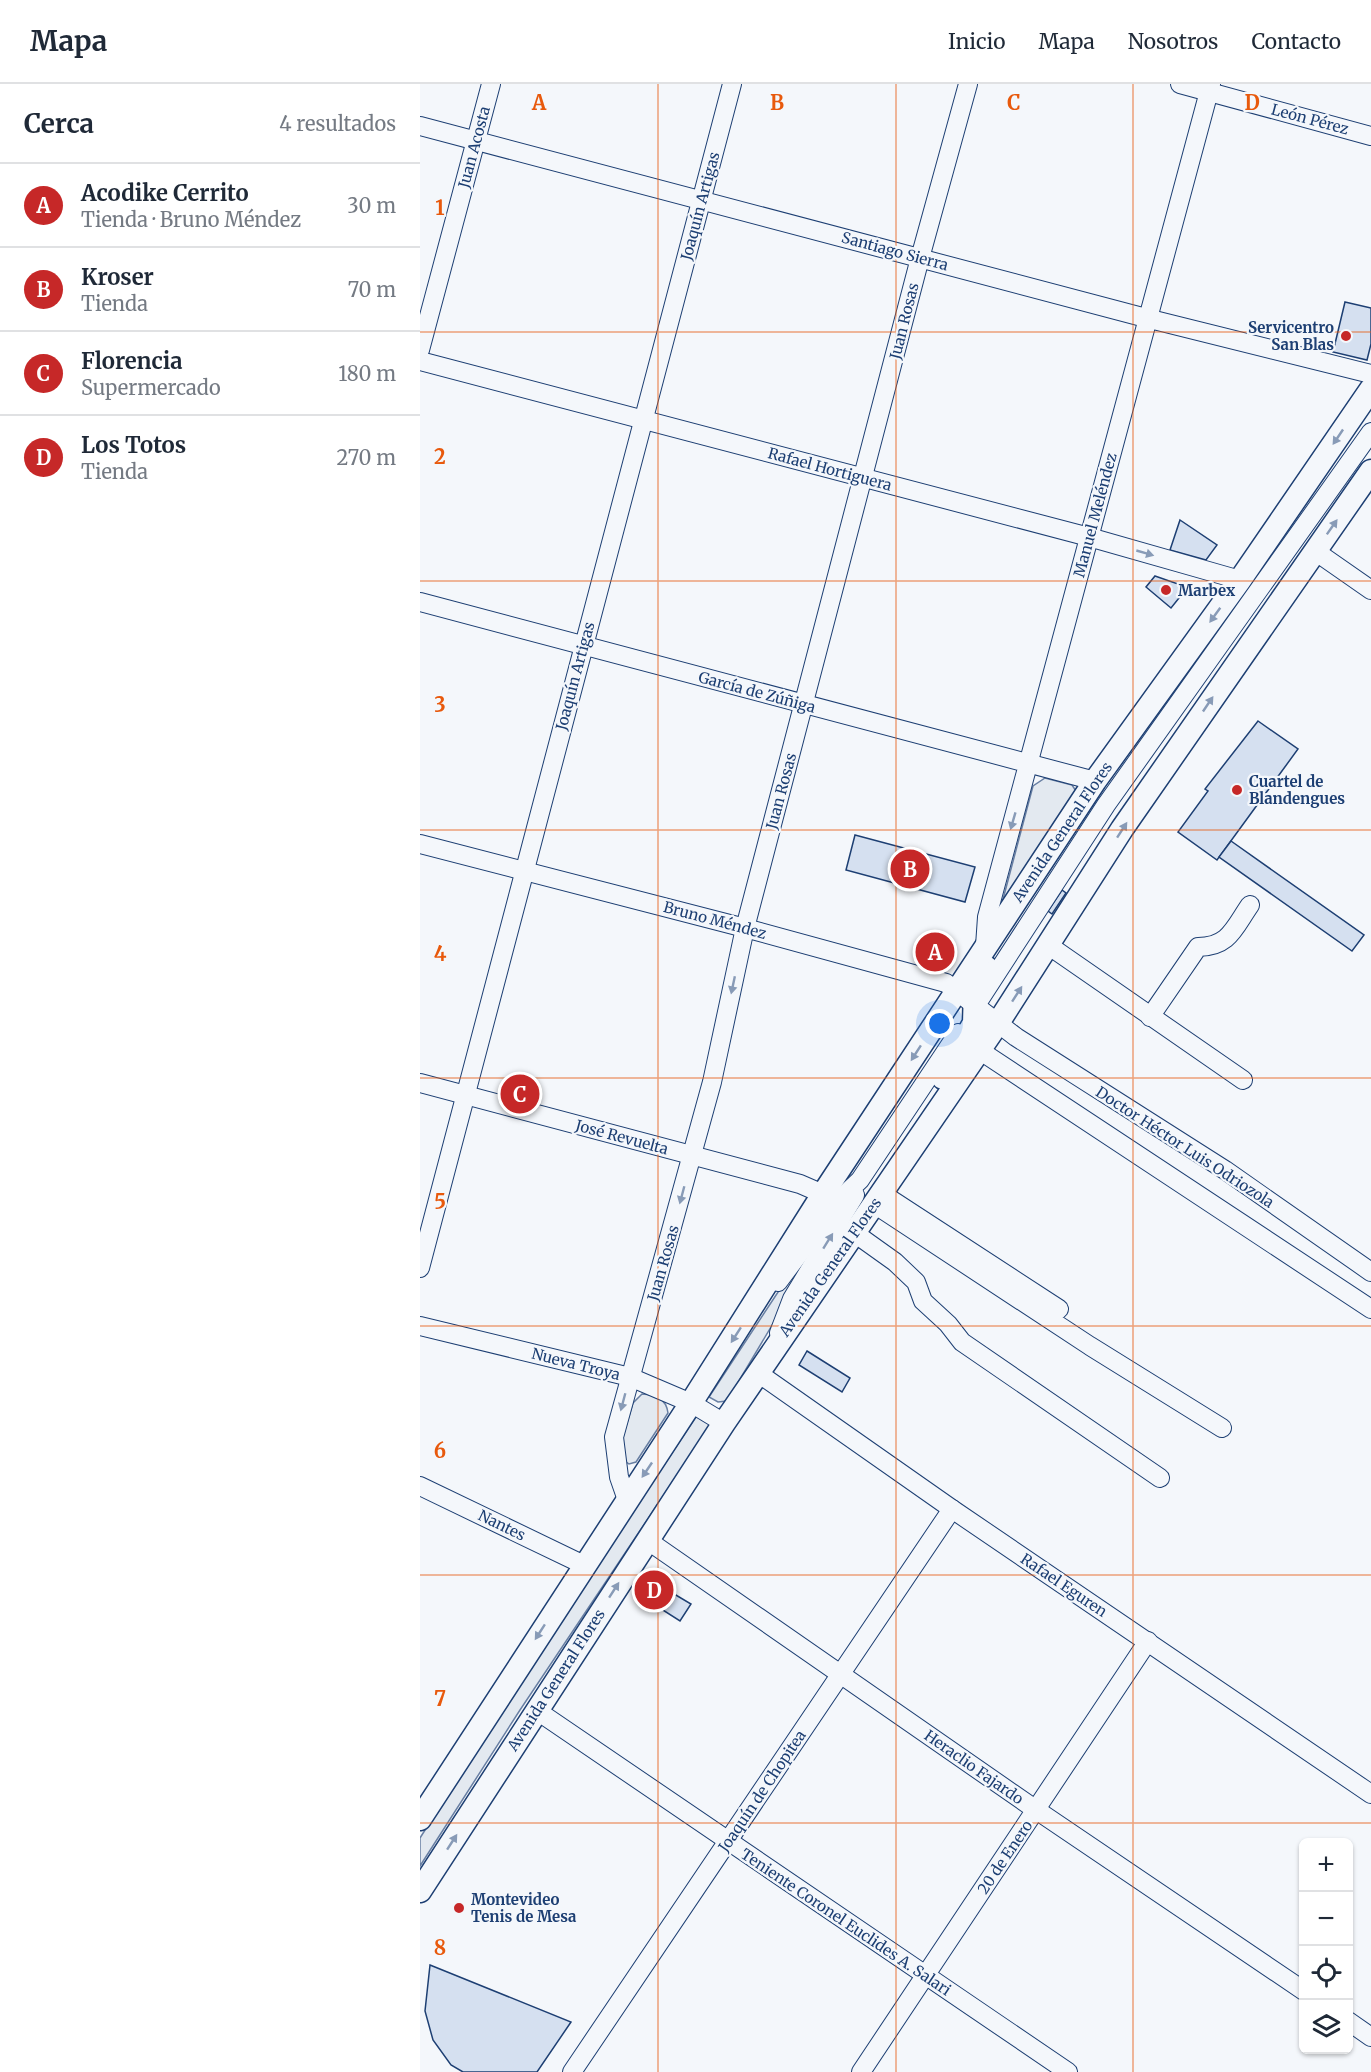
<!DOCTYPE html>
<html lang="es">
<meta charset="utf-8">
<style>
body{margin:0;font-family:Merriweather,serif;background:#f2f2f3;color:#1f2937}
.controls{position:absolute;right:18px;bottom:18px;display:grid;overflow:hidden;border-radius:9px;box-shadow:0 2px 4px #0004}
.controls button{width:54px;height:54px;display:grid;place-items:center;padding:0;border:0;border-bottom:2px solid #e0e1e3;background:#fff;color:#1f2937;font:30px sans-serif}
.you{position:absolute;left:520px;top:940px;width:21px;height:21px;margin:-15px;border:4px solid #fff;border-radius:50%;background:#1a73e8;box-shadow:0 0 0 9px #1a73e833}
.badge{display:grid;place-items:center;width:39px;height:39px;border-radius:50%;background:#c62828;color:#fff;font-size:20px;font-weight:700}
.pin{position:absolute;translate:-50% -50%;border:3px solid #fff;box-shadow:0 2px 6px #0006}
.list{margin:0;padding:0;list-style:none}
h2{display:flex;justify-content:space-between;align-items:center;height:78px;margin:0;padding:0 24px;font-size:26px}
h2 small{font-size:20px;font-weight:400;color:#747a83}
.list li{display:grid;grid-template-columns:39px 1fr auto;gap:18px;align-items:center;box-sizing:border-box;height:84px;padding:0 24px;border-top:2px solid #e0e1e3}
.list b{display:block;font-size:22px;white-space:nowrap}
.list p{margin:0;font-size:20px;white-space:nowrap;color:#747a83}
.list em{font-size:20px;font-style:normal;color:#747a83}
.icon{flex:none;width:33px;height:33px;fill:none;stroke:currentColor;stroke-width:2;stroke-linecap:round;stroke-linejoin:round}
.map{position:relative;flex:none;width:951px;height:1988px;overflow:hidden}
header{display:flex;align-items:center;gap:36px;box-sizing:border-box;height:84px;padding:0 30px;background:#fff;border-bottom:2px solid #e0e1e3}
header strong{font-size:28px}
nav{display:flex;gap:33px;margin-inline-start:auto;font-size:21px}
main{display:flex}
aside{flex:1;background:#fff}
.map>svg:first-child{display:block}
.green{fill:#e3e9f0;stroke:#687fa3;stroke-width:1.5}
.building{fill:#d5e0f0;stroke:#1d3f73;stroke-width:1.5}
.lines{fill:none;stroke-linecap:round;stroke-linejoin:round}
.minor-casing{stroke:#1d3f73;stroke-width:20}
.major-casing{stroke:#1d3f73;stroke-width:25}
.minor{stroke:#f4f7fb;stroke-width:18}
.major{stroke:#f4f7fb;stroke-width:22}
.oneway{fill:#889bb7}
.grid{fill:none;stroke:#e8590c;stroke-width:1.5;stroke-opacity:0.55}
.poi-dot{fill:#c62828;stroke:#f4f7fb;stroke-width:2}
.labels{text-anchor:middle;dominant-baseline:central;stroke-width:4.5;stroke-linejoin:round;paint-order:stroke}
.street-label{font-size:15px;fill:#1d3f73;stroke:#f4f7fb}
.poi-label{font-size:15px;font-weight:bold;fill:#1d3f73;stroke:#f4f7fb;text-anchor:start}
.grid-label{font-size:20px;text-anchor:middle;font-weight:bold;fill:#e8590c;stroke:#f4f7fb;stroke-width:4.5;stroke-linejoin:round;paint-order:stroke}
</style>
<header>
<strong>Mapa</strong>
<nav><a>Inicio</a><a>Mapa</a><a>Nosotros</a><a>Contacto</a></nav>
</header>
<main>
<aside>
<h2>Cerca<small>4 resultados</small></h2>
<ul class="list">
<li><span class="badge">A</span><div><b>Acodike Cerrito</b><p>Tienda · Bruno Méndez</p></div><em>30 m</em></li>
<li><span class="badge">B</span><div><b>Kroser</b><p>Tienda</p></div><em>70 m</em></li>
<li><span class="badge">C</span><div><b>Florencia</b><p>Supermercado</p></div><em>180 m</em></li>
<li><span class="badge">D</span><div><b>Los Totos</b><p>Tienda</p></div><em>270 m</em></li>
</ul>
</aside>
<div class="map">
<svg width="951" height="1988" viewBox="0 0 951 1988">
<rect width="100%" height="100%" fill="#f4f7fb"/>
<g class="green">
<polygon points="625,694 652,701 656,707 582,819 613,702"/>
<polygon points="412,1133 373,1206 307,1317 298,1318 289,1313 364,1199"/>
<path d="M222,1310C236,1311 246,1314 248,1329L216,1378L209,1380L205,1377L201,1359L213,1319Z"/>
<polygon points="276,1333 285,1334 292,1339 100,1626 0,1782 0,1754 91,1610"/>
</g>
<g class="building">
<polygon points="925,218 951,224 951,260 947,276 913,268"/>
<polygon points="760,436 797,461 786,476 750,466"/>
<polygon points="735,492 761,501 763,509 751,524 726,503"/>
<polygon points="838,637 878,665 797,776 758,748 788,707 785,705"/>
<polygon points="435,751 555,783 545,818 426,786"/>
<polygon points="811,757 944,851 932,867 799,773"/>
<polygon points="642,806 646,809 632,830 628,827"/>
<polygon points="504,855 531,863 527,880 499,873"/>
<polygon points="387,1267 430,1294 422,1308 379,1281"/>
<polygon points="234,1498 271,1520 260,1537 224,1514"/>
<polygon points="10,1881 151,1938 117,1988 43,1988 31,1981 13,1956 5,1927"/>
</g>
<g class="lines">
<defs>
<g id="minor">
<polyline points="760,0 951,52"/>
<polyline points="0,42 726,234 951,290"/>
<polyline points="0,266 71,0"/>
<polyline points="0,277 669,453 820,496"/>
<polyline points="895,467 951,506"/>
<polyline points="0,518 675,697"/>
<polyline points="0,760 325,844 526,899 596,953 805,1086 951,1188"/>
<polyline points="628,861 823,996"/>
<polyline points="565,862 567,833 791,0"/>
<polyline points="558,918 686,721 951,348"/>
<path d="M730,933L778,863C809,863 814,844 830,821"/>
<polyline points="559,966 951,1225"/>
<polyline points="0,999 380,1100 403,1110"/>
<polyline points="461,1109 639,1225"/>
<polyline points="454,1120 670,1262 802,1344"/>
<polyline points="433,1148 475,1178 496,1198 503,1217 528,1240 542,1258 740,1394"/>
<polyline points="0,1184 312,0"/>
<polyline points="358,1198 421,1114 440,1096 538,949"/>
<polyline points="0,1242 210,1293 271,1319 304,1339"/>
<polyline points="359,1249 372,1215 435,1111"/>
<polyline points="338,1289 532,1425 951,1710"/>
<polyline points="0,1402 164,1481"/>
<polyline points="207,1416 199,1393 194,1353 292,998 325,844 500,174 548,0"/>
<polyline points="227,1456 609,1721 884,1907"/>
<polyline points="116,1626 648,1988"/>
<polyline points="928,1937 951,1953"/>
<polyline points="152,1988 532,1425"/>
<polyline points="441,1988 728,1557"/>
</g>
<g id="major">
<polyline points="523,994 554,939 555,905 566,883"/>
<polyline points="0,1735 271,1319 403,1110 675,697 820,496 951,305"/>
<polyline points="0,1807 304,1339 578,939 702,745 951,387"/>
</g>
</defs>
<use href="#minor" class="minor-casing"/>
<use href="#major" class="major-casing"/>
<use href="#minor" class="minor"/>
<use href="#major" class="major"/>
</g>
<defs><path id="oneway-solid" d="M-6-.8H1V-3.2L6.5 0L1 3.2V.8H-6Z" transform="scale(1.5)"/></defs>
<g class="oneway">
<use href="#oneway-solid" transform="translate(918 353) rotate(124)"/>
<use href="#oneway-solid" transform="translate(912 443) rotate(-55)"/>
<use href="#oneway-solid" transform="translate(725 469) rotate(16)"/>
<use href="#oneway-solid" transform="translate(795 531) rotate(126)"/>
<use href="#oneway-solid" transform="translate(788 620) rotate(-56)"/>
<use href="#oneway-solid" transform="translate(593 737) rotate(106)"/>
<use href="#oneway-solid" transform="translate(702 746) rotate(-57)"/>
<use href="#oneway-solid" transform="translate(313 901) rotate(102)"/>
<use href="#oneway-solid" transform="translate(597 910) rotate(-57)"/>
<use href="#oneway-solid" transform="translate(496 969) rotate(123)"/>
<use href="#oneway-solid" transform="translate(262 1111) rotate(105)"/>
<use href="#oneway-solid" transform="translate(408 1157) rotate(-58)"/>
<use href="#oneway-solid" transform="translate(316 1251) rotate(123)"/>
<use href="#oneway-solid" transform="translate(203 1318) rotate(105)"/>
<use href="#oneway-solid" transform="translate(227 1386) rotate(124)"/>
<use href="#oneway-solid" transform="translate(194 1506) rotate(-57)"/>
<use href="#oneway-solid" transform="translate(120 1548) rotate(123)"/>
<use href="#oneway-solid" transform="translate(32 1758) rotate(-57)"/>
</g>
<path class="grid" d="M238,0V1988M476,0V1988M713,0V1988M0,248H951M0,497H951M0,746H951M0,994H951M0,1242H951M0,1491H951M0,1739H951"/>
<g class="poi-dot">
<circle cx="926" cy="252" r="6"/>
<circle cx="746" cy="506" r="6"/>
<circle cx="817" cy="706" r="6"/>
<circle cx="39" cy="1824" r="6"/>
</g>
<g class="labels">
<g class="street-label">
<text transform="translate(890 35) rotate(15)">León Pérez</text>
<text transform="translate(54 63) rotate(-75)">Juan Acosta</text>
<text transform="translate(280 122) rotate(-75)">Joaquín Artigas</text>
<text transform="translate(475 167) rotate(15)">Santiago Sierra</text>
<text transform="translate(484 237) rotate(-76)">Juan Rosas</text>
<text transform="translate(410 385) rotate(15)">Rafael Hortiguera</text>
<text transform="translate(675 431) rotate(-75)">Manuel Meléndez</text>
<text transform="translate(155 592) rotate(-75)">Joaquín Artigas</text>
<text transform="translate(337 608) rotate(15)">García de Zúñiga</text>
<text transform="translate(361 707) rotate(-75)">Juan Rosas</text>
<text transform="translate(642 748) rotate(-56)">Avenida General Flores</text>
<text transform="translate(295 836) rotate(15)">Bruno Méndez</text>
<text transform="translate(202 1053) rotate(15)">José Revuelta</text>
<text transform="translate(765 1063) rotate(33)">Doctor Héctor Luis Odriozola</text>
<text transform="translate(243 1179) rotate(-74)">Juan Rosas</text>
<text transform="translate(410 1183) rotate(-55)">Avenida General Flores</text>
<text transform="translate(156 1280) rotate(14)">Nueva Troya</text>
<text transform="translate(82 1441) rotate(26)">Nantes</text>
<text transform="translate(644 1501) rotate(34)">Rafael Eguren</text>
<text transform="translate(136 1596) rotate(-57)">Avenida General Flores</text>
<text transform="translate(554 1683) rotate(35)">Heraclio Fajardo</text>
<text transform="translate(342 1707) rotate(-56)">Joaquín de Chopitea</text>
<text transform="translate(585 1773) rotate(-56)">20 de Enero</text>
<text transform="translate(426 1838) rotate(34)">Teniente Coronel Euclides A. Salari</text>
</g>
<g class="poi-label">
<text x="914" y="243" text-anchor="end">Servicentro<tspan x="914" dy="17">San Blas</tspan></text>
<text x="758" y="506">Marbex</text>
<text x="829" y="697">Cuartel de<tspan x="829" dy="17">Blandengues</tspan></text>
<text x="51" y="1815">Montevideo<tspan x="51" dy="17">Tenis de Mesa</tspan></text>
</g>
</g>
<g class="grid-label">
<text x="119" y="26">A</text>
<text x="357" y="26">B</text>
<text x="594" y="26">C</text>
<text x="832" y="26">D</text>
<text x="20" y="131">1</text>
<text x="20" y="380">2</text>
<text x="20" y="628">3</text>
<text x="20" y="877">4</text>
<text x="20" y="1125">5</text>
<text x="20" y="1374">6</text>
<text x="20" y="1622">7</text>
<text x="20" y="1871">8</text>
</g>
</svg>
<div class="controls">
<button>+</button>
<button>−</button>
<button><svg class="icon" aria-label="locate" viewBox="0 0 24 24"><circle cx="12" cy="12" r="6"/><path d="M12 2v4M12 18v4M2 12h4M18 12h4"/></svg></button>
<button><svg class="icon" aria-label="layers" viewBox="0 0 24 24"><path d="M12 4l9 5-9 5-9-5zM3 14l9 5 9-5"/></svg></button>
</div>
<div class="you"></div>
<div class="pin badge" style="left:515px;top:868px">A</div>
<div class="pin badge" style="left:490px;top:785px">B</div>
<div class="pin badge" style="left:100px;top:1010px">C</div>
<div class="pin badge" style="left:234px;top:1506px">D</div>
</div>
</main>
